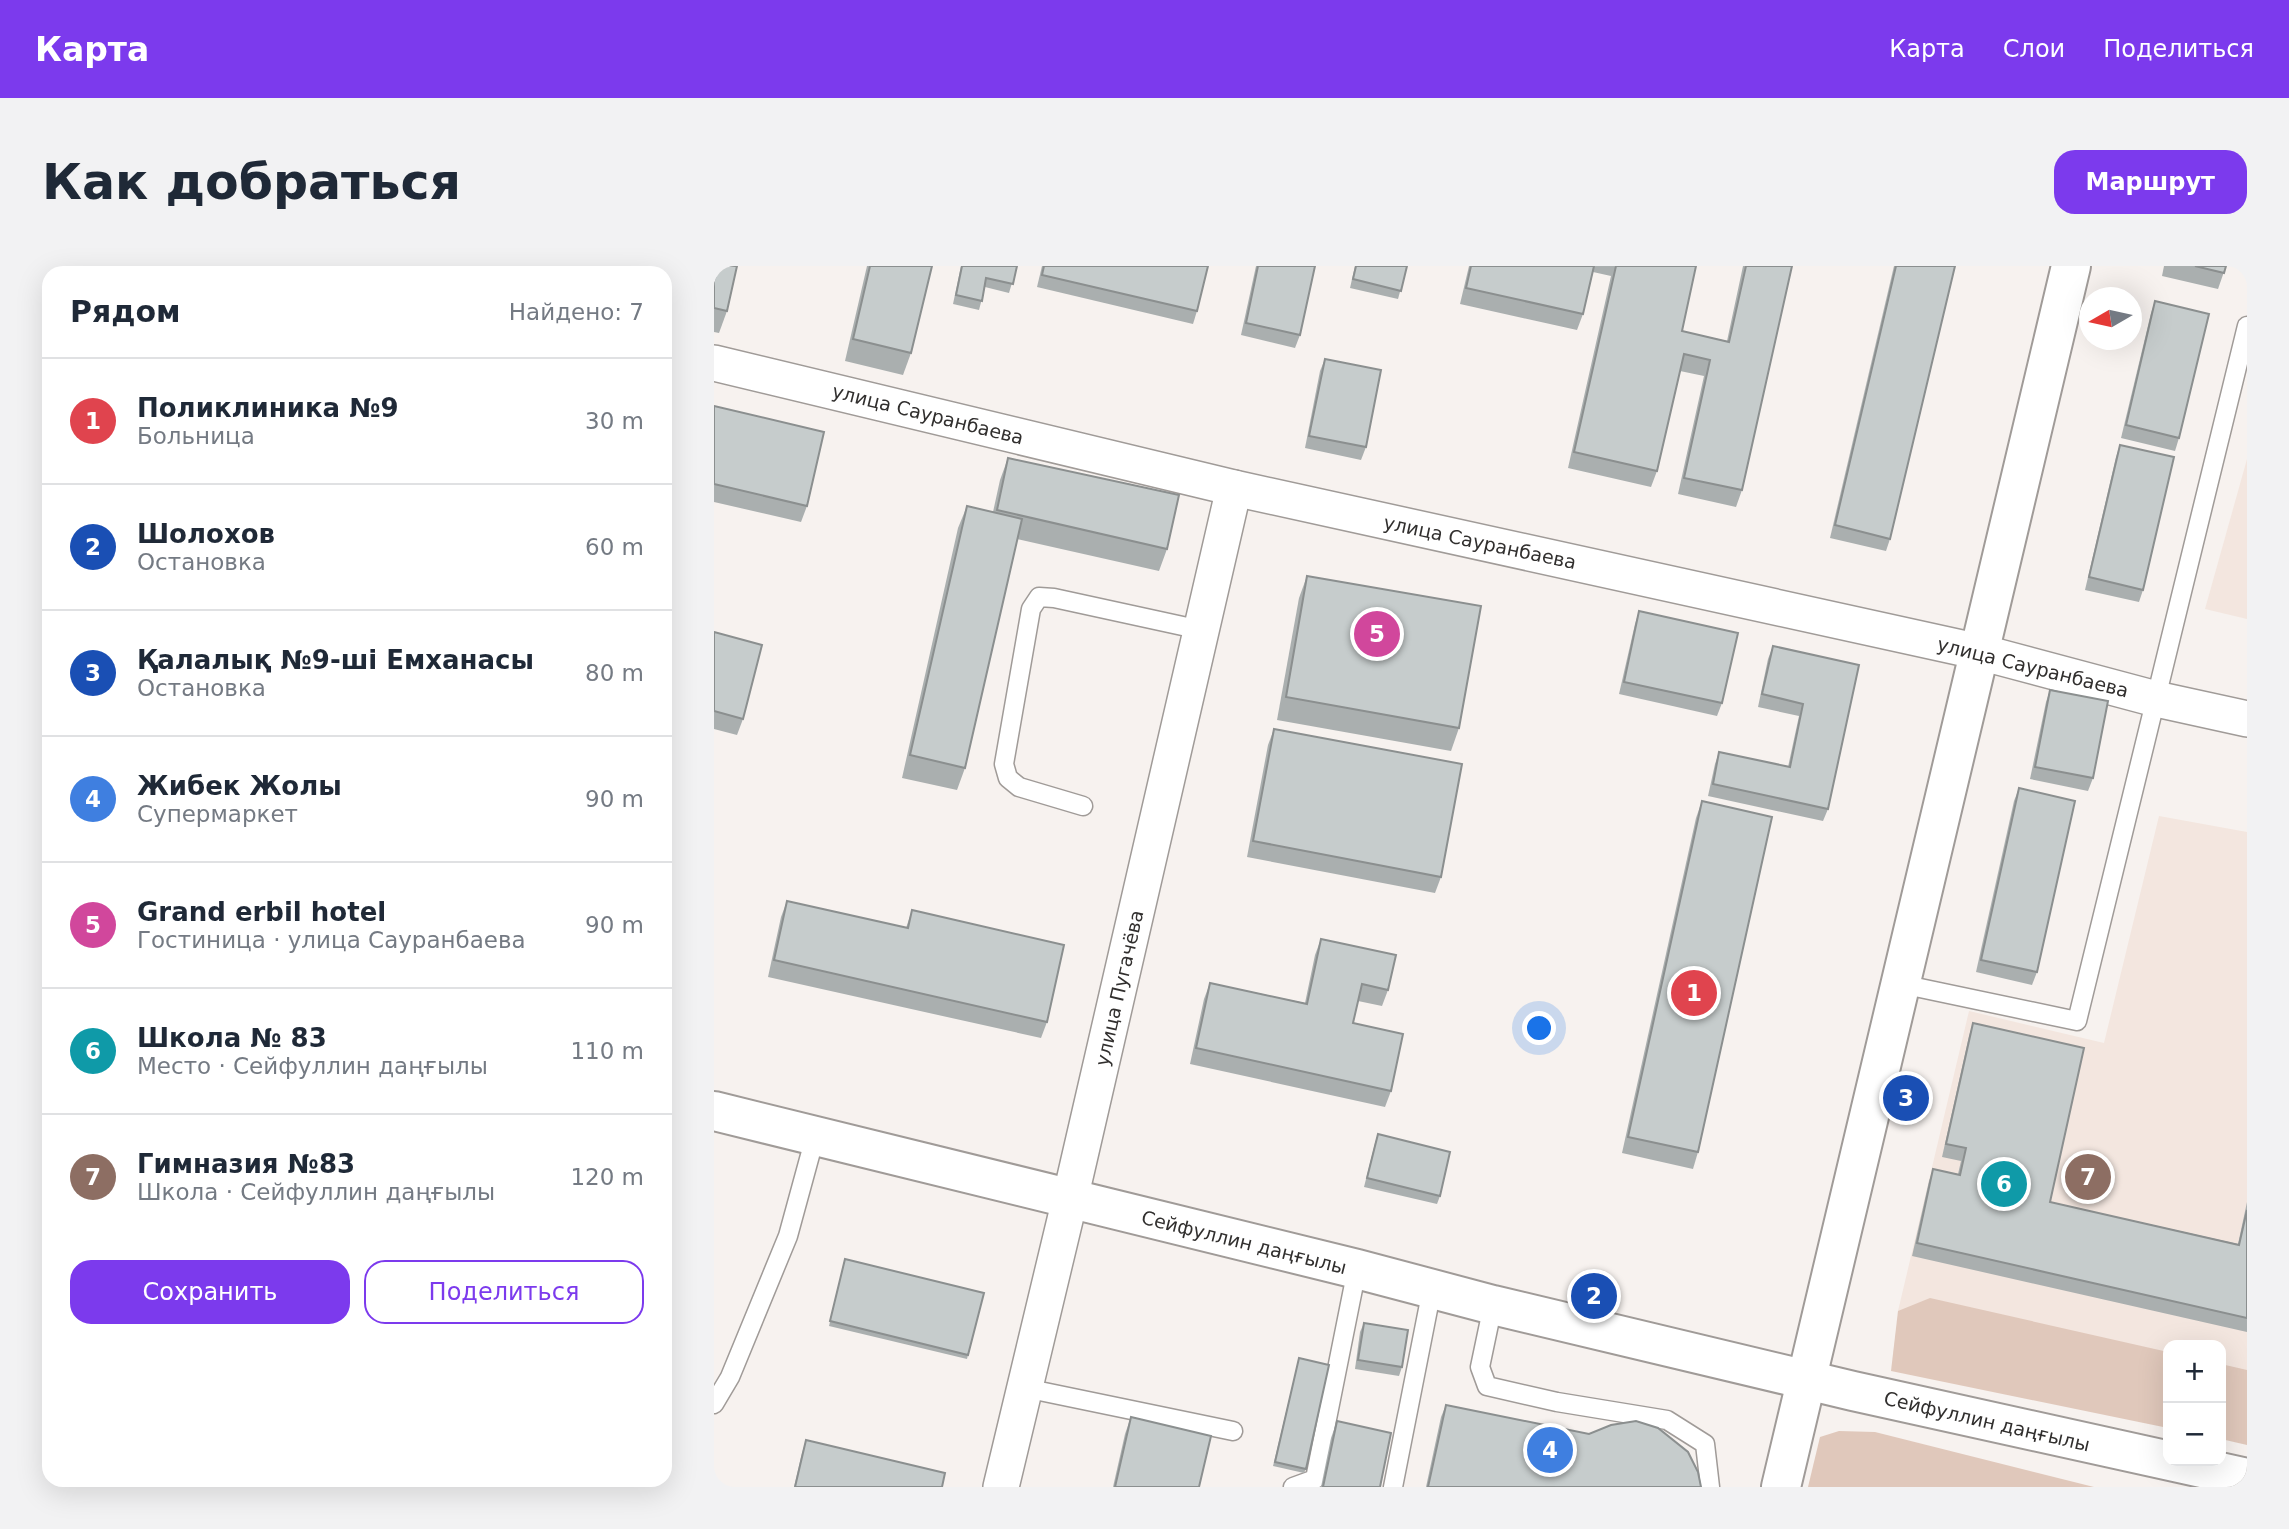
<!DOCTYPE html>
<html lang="ru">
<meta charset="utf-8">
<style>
body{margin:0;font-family:"DejaVu Sans",sans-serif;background:#f2f2f3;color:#1f2937}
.controls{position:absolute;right:21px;bottom:21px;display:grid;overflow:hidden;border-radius:14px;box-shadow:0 7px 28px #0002}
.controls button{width:63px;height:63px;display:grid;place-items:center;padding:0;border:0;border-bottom:2px solid #e0e1e3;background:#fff;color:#1f2937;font:35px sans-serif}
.compass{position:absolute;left:1365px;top:21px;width:63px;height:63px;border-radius:50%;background:#fff;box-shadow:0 7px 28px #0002;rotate:261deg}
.you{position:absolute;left:826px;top:763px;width:24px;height:24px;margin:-18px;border:5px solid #fff;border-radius:50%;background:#1a73e8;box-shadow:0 0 0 10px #1a73e833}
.badge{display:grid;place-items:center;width:46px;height:46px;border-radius:50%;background:#7c3aed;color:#fff;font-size:23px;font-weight:700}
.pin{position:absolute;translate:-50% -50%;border:4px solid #fff;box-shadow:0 2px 7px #0006}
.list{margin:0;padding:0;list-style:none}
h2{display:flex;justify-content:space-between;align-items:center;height:91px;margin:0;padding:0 28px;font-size:30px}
h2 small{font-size:23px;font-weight:400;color:#747a83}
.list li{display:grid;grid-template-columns:46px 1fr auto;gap:21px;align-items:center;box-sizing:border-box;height:126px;padding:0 28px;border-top:2px solid #e0e1e3}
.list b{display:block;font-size:26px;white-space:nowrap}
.list p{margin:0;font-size:23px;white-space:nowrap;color:#747a83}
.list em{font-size:23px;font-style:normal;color:#747a83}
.actions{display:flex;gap:14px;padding:21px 28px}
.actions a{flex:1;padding:16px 0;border:2px solid #7c3aed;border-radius:21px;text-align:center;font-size:24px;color:#7c3aed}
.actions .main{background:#7c3aed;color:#fff}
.map{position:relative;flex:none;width:1533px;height:1221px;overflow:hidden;border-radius:21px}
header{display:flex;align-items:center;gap:42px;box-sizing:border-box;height:98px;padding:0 35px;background:#7c3aed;color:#fff}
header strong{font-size:33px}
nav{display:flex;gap:38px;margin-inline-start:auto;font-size:24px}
.intro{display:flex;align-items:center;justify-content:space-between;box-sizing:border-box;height:168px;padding:0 42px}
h1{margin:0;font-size:49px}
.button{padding:18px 32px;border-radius:21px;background:#7c3aed;color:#fff;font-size:24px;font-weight:700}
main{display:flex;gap:42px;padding:0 42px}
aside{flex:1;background:#fff;border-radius:21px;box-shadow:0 7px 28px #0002}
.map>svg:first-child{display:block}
.built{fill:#f3e6df}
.green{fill:#e0c8bb}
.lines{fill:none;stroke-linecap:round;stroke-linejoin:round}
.lane-casing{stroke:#a09b98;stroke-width:21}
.street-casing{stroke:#a09b98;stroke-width:38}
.secondary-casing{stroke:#a09b98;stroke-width:42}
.lane{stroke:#fff;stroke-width:18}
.street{stroke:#fff;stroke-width:35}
.secondary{stroke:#fff;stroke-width:38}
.wall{fill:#aaafaf}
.building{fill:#c6cccc;stroke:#8b8f8f;stroke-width:2}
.labels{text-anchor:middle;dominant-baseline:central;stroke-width:5;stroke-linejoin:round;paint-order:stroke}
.street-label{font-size:19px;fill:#312f2e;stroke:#fff}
</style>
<header>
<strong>Карта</strong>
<nav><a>Карта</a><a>Слои</a><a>Поделиться</a></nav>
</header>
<div class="intro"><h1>Как добраться</h1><a class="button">Маршрут</a></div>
<main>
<aside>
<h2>Рядом<small>Найдено: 7</small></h2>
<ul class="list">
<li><span class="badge" style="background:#e0444e">1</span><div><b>Поликлиника №9</b><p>Больница</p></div><em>30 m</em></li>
<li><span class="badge" style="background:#1a4fb4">2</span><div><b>Шолохов</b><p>Остановка</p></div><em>60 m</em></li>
<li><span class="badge" style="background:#1a4fb4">3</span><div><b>Қалалық №9-ші Емханасы</b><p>Остановка</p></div><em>80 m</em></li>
<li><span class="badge" style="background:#3f7fe0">4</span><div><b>Жибек Жолы</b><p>Супермаркет</p></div><em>90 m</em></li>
<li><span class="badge" style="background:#d1479c">5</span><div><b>Grand erbil hotel</b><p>Гостиница · улица Сауранбаева</p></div><em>90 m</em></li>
<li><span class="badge" style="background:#0f9aa8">6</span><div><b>Школа № 83</b><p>Место · Сейфуллин даңғылы</p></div><em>110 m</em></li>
<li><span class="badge" style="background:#8d6e63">7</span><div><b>Гимназия №83</b><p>Школа · Сейфуллин даңғылы</p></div><em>120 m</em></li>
</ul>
<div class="actions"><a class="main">Сохранить</a><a>Поделиться</a></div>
</aside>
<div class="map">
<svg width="1533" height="1221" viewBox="0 0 1533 1221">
<rect width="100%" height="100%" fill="#f7f2ef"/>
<g class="built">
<polygon points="1533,193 1533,353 1491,343"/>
<polygon points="1445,550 1533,566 1533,1128 1507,1121 1507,1079 1454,1079 1454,1109 1184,1045 1255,745 1390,777"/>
</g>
<g class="green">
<polygon points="1216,1032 1454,1086 1454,1162 1177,1105 1184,1045"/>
<polygon points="1507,1098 1533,1104 1533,1179 1507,1173"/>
<polygon points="1125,1165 1161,1166 1380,1221 1094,1221 1106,1171"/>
</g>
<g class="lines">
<defs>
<g id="lane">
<polyline points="369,540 305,521 294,512 290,498 317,343 325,331 340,332 487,364"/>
<polyline points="1187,718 1363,755 1533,60"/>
<polyline points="779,1039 766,1101 773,1120 843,1136 953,1154 991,1178 996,1221"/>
<polyline points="311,1122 519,1165"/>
<polyline points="0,1138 16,1111 74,970 101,871"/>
<polyline points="579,1221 601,1213 643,1003"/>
<polyline points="679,1221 718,1023"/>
</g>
<g id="street">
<polyline points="0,97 520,222 1266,386 1442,433 1533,453"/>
<polyline points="287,1221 356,933 520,222"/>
</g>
<g id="secondary">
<polyline points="0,845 643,1003 779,1039 1139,1125 1533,1212"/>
<polyline points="1067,1221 1357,0"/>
</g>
</defs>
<use href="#lane" class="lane-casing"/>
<use href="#street" class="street-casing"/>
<use href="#secondary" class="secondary-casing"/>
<use href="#lane" class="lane"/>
<use href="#street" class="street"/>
<use href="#secondary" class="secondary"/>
</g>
<g class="wall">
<polygon points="0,0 13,45 5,67 0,66"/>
<polygon points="153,0 218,0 197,87 189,109 131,95"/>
<polygon points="247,0 303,0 295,27 271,21 265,44 239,38"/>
<polygon points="328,0 494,0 483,45 479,58 323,21"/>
<polygon points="542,0 601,0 586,69 581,82 527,69"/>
<polygon points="641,0 693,0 684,33 636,22"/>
<polygon points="755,0 982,0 968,65 1013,75 1029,0 1078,0 1028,224 1022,241 964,228 990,110 966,105 943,205 937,221 854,202 897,10 879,6 869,48 863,64 746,38"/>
<polygon points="1180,0 1241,0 1176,273 1172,285 1116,272"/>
<polygon points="1450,0 1512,0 1504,23 1448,10"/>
<polygon points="1441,35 1465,172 1461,185 1407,172 1437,47"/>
<polygon points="611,93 652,181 647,194 591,182 606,105"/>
<polygon points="0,140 93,240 87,256 0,236"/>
<polygon points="1406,179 1429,324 1425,336 1371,324 1402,191"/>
<polygon points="294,192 453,283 445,305 303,273 251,502 243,524 188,512 244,262 253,240 279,246 286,214"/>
<polygon points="593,310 745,462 737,485 563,454 585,332"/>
<polygon points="925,345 1008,437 1003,450 905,428 921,358"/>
<polygon points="0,366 29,453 23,469 0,463"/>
<polygon points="1059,380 1145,399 1114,543 1109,555 994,530 1001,498 1005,486 1074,501 1085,450 1044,441 1054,393"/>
<polygon points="1336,424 1379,512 1374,525 1316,513 1332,436"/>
<polygon points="560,463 727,611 721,627 533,591 554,479"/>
<polygon points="1305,522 1323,706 1318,719 1262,706 1300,535"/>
<polygon points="988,535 984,886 979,903 908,887 982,552"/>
<polygon points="73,635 192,662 198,644 333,756 327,772 54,711 67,651"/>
<polygon points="607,673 674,724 668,740 644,735 639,757 677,825 671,841 476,798 490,733 496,717 591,737 601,689"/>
<polygon points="1259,757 1336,936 1524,978 1533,936 1533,1066 1198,990 1215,915 1219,903 1244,908 1247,895 1228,891 1255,770"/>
<polygon points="664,868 726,930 723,938 650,921 661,877"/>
<polygon points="131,993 254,1089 253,1093 115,1060"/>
<polygon points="650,1057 688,1101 685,1110 641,1103 646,1066"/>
<polygon points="585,1092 592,1203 590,1207 559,1200"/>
<polygon points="732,1139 987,1221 712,1221 727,1151"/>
<polygon points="417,1151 485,1221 399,1221 411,1168"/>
<polygon points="623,1155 666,1221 607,1221 617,1172"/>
<polygon points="92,1174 228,1221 80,1221 88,1187"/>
</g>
<g class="building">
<polygon points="0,0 23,0 13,45 0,42"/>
<polygon points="156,0 218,0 197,87 139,73"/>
<polygon points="248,0 303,0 299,18 272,12 268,35 242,29"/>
<polygon points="330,0 494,0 483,45 328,9"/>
<polygon points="544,0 601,0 586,69 532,57"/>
<polygon points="642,0 693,0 687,25 639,13"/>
<polygon points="757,0 880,0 869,48 752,22"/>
<polygon points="902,0 982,0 968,65 1015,76 1032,0 1078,0 1028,224 970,212 996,94 970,88 943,205 860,186"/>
<polygon points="1182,0 1241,0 1176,273 1121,259"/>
<polygon points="1481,0 1512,0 1510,7"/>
<polygon points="1441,35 1495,48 1465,172 1412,159"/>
<polygon points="611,93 667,104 652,181 595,170"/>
<polygon points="0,140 110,166 93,240 0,218"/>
<polygon points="1406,179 1460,191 1429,324 1375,311"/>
<polygon points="294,192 465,229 453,283 283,244"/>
<polygon points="253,240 308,253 251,502 196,489"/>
<polygon points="593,310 767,340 745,462 572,431"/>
<polygon points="925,345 1024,367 1008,437 910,416"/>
<polygon points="0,366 48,379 29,453 0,445"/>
<polygon points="1059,380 1145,399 1114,543 999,518 1005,486 1076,501 1089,438 1048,428"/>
<polygon points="1336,424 1394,435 1379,512 1321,501"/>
<polygon points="560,463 748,498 727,611 539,575"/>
<polygon points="1305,522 1361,535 1323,706 1267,694"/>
<polygon points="988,535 1058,551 984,886 914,871"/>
<polygon points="73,635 194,662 198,644 350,679 333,756 60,694"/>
<polygon points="607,673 682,689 674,724 648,718 639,757 689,768 677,825 482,782 496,717 593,738"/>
<polygon points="1259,757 1370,782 1336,936 1525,979 1533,944 1533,1052 1203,977 1219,903 1246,909 1252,882 1232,878"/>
<polygon points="664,868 736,886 726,930 653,912"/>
<polygon points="131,993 270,1027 254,1089 116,1055"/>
<polygon points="650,1057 694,1064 688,1101 644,1094"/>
<polygon points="585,1092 615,1099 592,1203 561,1196"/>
<polygon points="732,1139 875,1168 897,1159 922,1155 944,1162 974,1186 984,1206 987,1221 714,1221"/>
<polygon points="417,1151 497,1170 485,1221 401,1221"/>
<polygon points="623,1155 677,1167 666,1221 609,1221"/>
<polygon points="92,1174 231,1207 228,1221 81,1221"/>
</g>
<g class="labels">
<g class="street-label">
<text transform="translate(214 148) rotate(14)">улица Сауранбаева</text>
<text transform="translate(766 276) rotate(12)">улица Сауранбаева</text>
<text transform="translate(1319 401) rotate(14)">улица Сауранбаева</text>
<text transform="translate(405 722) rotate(-77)">улица Пугачёва</text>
<text transform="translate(530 976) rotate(14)">Сейфуллин даңғылы</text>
<text transform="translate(1273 1155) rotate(13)">Сейфуллин даңғылы</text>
</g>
</g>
</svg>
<div class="controls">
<button>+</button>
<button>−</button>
</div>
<svg class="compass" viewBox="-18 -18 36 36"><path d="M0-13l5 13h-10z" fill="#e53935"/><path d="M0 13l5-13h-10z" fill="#747a83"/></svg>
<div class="you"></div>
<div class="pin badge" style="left:980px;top:727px;background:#e0444e">1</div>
<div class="pin badge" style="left:880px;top:1030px;background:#1a4fb4">2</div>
<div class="pin badge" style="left:1192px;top:832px;background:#1a4fb4">3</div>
<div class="pin badge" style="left:836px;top:1184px;background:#3f7fe0">4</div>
<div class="pin badge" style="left:663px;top:368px;background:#d1479c">5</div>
<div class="pin badge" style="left:1290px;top:918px;background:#0f9aa8">6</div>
<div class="pin badge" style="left:1374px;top:911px;background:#8d6e63">7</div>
</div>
</main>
